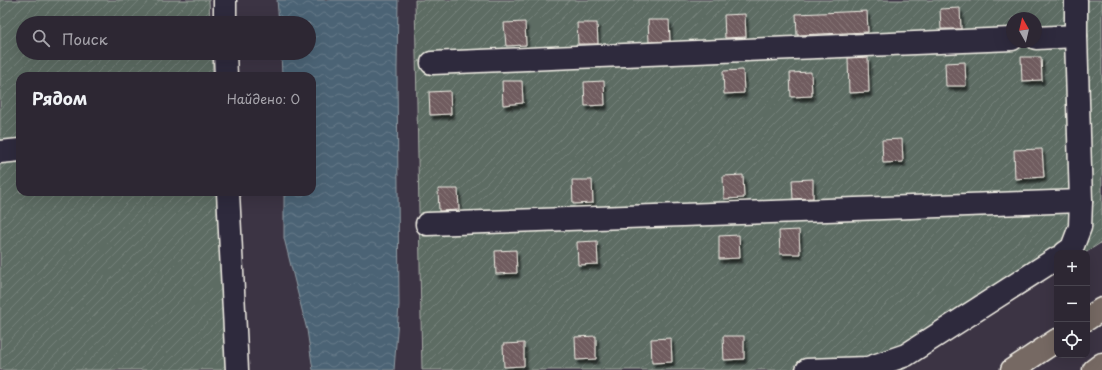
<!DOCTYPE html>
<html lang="ru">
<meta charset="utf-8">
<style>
body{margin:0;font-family:"Playpen Sans",sans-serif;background:#352f3b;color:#f1f3f6}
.controls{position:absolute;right:12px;bottom:12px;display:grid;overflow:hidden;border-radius:8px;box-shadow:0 4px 16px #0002}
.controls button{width:36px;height:36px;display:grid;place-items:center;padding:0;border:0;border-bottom:1px solid #48444e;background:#2d2733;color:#f1f3f6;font:20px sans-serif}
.compass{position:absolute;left:1006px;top:12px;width:36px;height:36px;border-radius:50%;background:#2d2733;box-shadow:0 4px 16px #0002;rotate:352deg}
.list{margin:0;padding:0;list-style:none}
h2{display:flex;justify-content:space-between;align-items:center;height:52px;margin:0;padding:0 16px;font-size:17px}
h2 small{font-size:13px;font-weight:400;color:#a7a5ac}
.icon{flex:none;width:22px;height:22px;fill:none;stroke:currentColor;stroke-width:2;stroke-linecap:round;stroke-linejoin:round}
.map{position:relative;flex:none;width:1102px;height:370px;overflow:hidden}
.search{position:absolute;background:#2d2733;box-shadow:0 4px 16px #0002;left:16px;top:16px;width:300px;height:44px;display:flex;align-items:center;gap:10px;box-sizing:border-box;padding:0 14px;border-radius:22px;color:#a7a5ac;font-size:15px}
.panel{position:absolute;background:#2d2733;box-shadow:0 4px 16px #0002;left:16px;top:72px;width:300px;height:124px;border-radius:12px}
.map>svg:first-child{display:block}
.garden{fill:url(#garden-furrows);stroke:#a8aea6;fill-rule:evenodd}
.water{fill:url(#water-waves);stroke:#8f9ca3}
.building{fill:url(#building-back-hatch);stroke:#f4f1e8;filter:url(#shadow)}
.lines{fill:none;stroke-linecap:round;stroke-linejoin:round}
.minor-casing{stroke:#f4f1e8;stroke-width:25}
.highway-casing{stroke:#f4f1e8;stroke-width:25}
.minor{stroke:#2f2a3d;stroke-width:22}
.highway{stroke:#766964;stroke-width:22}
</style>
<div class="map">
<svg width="1102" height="370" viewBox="0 0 1102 370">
<defs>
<pattern id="garden-furrows" width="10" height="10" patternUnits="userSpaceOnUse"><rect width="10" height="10" fill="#5d6c64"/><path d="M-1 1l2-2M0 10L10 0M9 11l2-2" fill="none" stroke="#75817a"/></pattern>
<pattern id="water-waves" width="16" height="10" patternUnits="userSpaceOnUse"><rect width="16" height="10" fill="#4b6375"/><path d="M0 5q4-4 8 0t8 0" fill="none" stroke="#667a89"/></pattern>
<pattern id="building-back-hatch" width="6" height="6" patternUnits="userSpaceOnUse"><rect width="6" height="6" fill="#705b5e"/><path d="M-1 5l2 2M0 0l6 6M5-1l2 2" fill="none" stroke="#857375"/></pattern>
<filter id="shadow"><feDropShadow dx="2.5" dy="4.5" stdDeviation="1" flood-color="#0009"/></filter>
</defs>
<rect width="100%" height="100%" fill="#3c3444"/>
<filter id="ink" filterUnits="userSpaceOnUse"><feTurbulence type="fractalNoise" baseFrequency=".025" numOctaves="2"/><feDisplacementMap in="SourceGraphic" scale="8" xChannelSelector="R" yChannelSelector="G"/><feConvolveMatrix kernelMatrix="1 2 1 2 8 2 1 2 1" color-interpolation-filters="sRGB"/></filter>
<g filter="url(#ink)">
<g class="garden">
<polygon points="0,0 209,0 210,23 23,23 23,53 212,53 213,76 20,76 20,192 218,192 227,370 0,370"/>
<path d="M415,0H1102V242L1085,253H1057V271L903,370H422ZM1012,18H1036V42H1012Z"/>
</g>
<polygon class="water" points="277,0 398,0 397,69 399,305 394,370 313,370 307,330 284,238 284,192 312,192 312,76 282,76 281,53 309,53 309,23 279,23"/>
<g class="building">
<polygon points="960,8 961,29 941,29 940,9"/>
<polygon points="867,11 868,32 797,35 796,14"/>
<polygon points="745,14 746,37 725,38 724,15"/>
<polygon points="648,20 669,20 670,41 649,42"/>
<polygon points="525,22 526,45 506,46 504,23"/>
<polygon points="577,23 597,23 598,44 578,44"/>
<polygon points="868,57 869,92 849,93 848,58"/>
<polygon points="1021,57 1041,57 1042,80 1022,81"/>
<polygon points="965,62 966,86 946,86 945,63"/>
<polygon points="743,70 744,93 724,94 723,71"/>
<polygon points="811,72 812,96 791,97 790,73"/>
<polygon points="502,81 522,81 523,103 503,105"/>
<polygon points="604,81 605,105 585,106 584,82"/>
<polygon points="450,91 451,114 430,115 429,92"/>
<polygon points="902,139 903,162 883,163 882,140"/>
<polygon points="1042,149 1044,177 1015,179 1014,150"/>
<polygon points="743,175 744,198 724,199 723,176"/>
<polygon points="813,179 813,198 793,199 792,180"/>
<polygon points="572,180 592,180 593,203 573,204"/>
<polygon points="438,189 458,189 459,210 439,211"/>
<polygon points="799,230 800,254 780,254 779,231"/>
<polygon points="739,235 740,258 719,259 719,236"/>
<polygon points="597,241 598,264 578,265 577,242"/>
<polygon points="516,250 517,273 496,274 495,251"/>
<polygon points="596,336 596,359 576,360 575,337"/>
<polygon points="723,336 744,336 744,359 724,360"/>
<polygon points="671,338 672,362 652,363 651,339"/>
<polygon points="524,343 524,366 504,367 503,344"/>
</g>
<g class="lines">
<defs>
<g id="minor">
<polyline points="225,0 225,23"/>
<polyline points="1036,38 1076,36"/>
<polyline points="225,53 226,76"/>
<polyline points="432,63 1012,39"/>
<polyline points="0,152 20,150"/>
<polyline points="228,192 237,370"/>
<polyline points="427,224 1081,201"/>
<polyline points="1065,253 1072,248 1080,227 1081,201 1076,36 1076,0"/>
<polyline points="807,370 868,368 906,355 1057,258"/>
</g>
<g id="highway">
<polyline points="1087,319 1102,309"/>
<polyline points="1012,370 1057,340"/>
<polyline points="1094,370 1102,364"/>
</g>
</defs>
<use href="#minor" class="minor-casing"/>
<use href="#highway" class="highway-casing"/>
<use href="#minor" class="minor"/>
<use href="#highway" class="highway"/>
</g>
</g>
</svg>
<div class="controls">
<button>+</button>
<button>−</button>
<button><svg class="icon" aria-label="locate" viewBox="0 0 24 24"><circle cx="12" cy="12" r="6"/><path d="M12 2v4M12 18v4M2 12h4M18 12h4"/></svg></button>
</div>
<svg class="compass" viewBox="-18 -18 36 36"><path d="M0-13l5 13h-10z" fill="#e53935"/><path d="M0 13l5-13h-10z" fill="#a7a5ac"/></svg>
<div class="search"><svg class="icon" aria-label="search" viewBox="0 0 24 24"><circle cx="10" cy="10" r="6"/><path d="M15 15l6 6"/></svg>Поиск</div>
<section class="panel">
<h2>Рядом<small>Найдено: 0</small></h2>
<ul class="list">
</ul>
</section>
</div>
